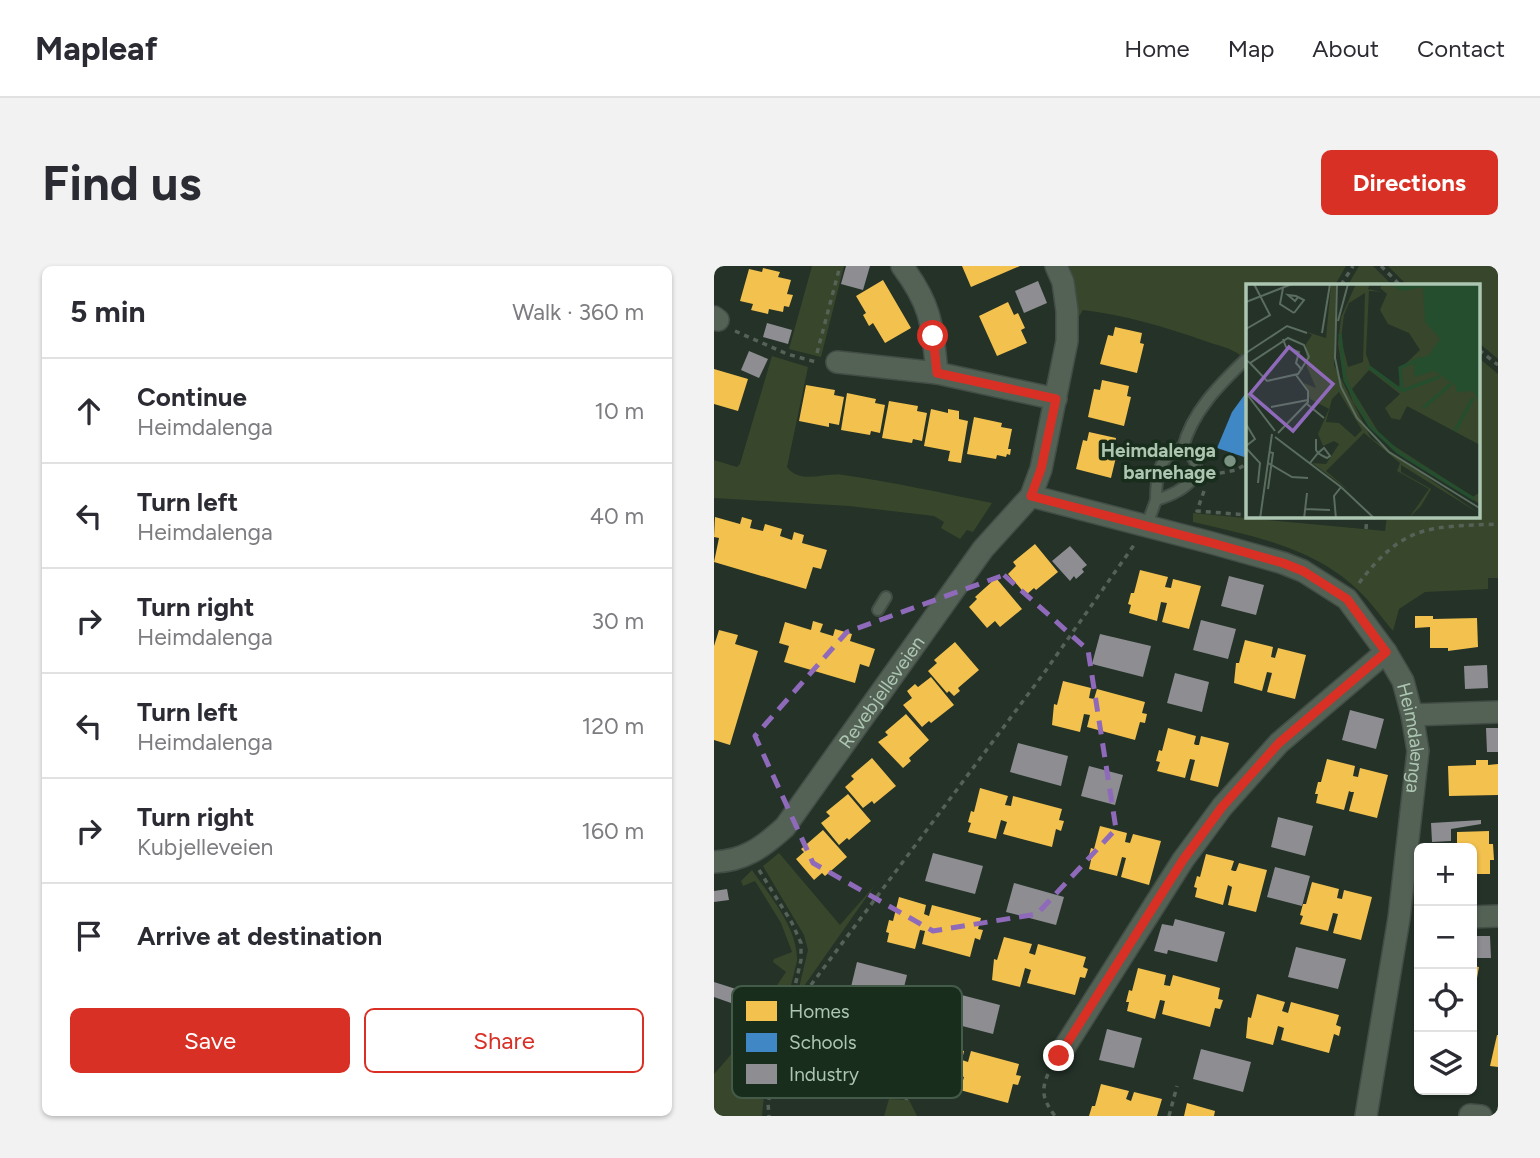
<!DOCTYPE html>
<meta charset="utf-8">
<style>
body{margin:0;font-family:Figtree,sans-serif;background:#f2f2f3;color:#2b2b33}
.controls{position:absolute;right:21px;bottom:21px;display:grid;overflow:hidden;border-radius:10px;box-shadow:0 2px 5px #0004}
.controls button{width:63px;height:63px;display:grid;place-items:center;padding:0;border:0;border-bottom:2px solid #e1e1e2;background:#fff;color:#2b2b33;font:35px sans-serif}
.stop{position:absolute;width:21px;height:21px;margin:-16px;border:5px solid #d93025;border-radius:50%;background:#fff}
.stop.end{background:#d93025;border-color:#fff;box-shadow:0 2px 7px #0008}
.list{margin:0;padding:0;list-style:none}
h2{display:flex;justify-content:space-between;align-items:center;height:91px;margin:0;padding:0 28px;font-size:30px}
h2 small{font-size:23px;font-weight:400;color:#7c7c81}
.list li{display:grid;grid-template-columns:46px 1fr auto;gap:21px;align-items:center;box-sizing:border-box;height:105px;padding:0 28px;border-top:2px solid #e1e1e2}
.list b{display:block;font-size:26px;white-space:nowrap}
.list p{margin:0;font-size:23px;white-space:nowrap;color:#7c7c81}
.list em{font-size:23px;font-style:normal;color:#7c7c81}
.actions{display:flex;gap:14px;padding:21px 28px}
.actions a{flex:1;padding:16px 0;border:2px solid #d93025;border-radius:10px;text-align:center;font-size:24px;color:#d93025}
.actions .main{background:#d93025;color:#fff}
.icon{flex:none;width:38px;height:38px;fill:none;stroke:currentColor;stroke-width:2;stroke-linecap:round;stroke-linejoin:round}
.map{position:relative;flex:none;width:784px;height:850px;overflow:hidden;border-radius:10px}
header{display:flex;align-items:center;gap:42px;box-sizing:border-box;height:98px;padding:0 35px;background:#fff;border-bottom:2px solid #e1e1e2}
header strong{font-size:33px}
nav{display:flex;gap:38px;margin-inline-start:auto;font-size:24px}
.intro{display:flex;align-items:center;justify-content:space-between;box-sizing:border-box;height:168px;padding:0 42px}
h1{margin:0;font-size:49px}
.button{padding:18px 32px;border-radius:10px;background:#d93025;color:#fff;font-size:24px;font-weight:700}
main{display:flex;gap:42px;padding:0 42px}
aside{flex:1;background:#fff;border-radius:10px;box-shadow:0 2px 5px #0004}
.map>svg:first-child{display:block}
.green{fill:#38462b}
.homes{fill:#f2c14e}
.schools{fill:#3f88c5}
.industry{fill:#8d8d92}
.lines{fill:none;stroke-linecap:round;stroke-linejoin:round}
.lane-casing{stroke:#424d45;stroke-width:14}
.street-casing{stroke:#424d45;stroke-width:24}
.path{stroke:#566258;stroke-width:3.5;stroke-dasharray:5 5;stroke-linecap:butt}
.lane{stroke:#546256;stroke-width:10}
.street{stroke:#546256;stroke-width:21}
.route{stroke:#d93025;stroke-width:9}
.marked{fill:none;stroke:#8f6aba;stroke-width:5;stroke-dasharray:14 9;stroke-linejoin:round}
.poi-dot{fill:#7c9282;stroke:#182d1c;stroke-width:2.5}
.labels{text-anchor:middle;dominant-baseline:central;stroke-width:7;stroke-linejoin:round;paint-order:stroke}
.poi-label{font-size:19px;font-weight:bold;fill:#acc6b2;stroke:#182d1c;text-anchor:end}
.street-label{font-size:19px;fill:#acc6b2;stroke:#182d1c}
.inset-river{fill:none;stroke:#254e2e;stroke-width:3.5}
.inset-road{fill:none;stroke:#5a6d5f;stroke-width:2}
.view{fill:#8f6aba;fill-opacity:0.15;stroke:#8f6aba;stroke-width:3.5}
.inset-edge{fill:none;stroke:#acc6b2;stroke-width:3.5}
.key{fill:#182d1c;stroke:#445b49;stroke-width:2}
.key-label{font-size:19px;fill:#acc6b2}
</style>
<header>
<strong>Mapleaf</strong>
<nav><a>Home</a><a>Map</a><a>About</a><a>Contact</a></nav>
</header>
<div class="intro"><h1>Find us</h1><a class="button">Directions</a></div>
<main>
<aside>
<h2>5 min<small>Walk · 360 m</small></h2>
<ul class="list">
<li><svg class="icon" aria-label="ahead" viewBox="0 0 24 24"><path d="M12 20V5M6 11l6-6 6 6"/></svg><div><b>Continue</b><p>Heimdalenga</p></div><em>10 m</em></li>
<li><svg class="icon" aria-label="left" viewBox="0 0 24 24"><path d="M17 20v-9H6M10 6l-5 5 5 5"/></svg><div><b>Turn left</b><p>Heimdalenga</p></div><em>40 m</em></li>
<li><svg class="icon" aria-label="right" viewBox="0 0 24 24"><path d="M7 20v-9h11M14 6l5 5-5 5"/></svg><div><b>Turn right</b><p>Heimdalenga</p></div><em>30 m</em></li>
<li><svg class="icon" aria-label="left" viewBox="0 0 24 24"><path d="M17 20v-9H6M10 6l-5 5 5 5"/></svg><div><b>Turn left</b><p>Heimdalenga</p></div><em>120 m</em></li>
<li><svg class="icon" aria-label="right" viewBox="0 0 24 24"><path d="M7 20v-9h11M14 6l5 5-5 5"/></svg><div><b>Turn right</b><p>Kubjelleveien</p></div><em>160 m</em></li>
<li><svg class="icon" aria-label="arrive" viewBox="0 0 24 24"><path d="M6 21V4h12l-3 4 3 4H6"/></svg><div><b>Arrive at destination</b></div></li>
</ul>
<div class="actions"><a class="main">Save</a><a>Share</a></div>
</aside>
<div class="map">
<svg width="784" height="850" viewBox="0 0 784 850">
<rect width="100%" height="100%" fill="#243228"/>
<g class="green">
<polygon points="98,0 130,0 107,91 75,83"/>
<path d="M351,0H632L621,19H534V85L526,89C515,81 505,80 491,75C451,61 411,49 369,44L364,52L360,50Z"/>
<polygon points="645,0 659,0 678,19 634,19"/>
<polygon points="674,0 784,0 784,93 765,77 765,19 693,19"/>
<path d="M58,90L94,101L73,201C86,219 111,206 129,209C179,216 228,227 278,237L259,266L253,264L246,273L227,262L230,256L220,250L135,240L0,232V194L23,201L26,198Z"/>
<path d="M765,92L784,108V312H774V323L711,326L685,343L679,365C669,353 659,339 648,328C603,281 538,270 479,256V247L671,265L673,250H765Z"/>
<polygon points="65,587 126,659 161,619 83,730 94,684 90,669 49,600"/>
<path d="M38,604C56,630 84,662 83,695L50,829L48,850H0V808C29,778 48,740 72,706L59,696L60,693L78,686L67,657L41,615L29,620L27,615Z"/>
<polygon points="175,833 195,834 203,850 170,850"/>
</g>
<g class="homes">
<polygon points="248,0 306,0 257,21"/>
<polygon points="49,2 66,6 64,11 77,14 73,28 79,29 75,41 70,40 69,46 55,43 54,48 37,44 39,38 26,35 35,3 48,6"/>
<polygon points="169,14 197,62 171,77 159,57 155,60 149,49 152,47 142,30"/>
<polygon points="294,36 300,49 304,47 311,62 307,64 313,77 283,90 265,50"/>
<polygon points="401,61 428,67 426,77 430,78 423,107 386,98 394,69 399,70"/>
<polygon points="0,103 34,113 24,145 0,138"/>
<polygon points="388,114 415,120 413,130 417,131 410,160 374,151 380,123 386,124"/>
<polygon points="92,119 121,124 120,129 130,131 125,159 115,157 115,161 85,155"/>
<polygon points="133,127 162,133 161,137 171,139 166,167 157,165 156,169 127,164"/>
<polygon points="175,135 204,140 203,145 213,147 208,175 199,173 198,177 168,172"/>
<polygon points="217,143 234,147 234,143 245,145 245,153 254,155 247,197 234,195 236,185 210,180"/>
<polygon points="260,151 288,157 287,161 298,163 294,183 297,183 296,189 293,188 292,191 283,189 282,193 253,188"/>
<polygon points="375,166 402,172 400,182 404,183 397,212 362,203 369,174 373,175"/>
<polygon points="1,251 26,258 28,251 38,254 36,262 49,265 51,258 68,263 66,270 78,274 80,266 90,269 88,277 113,284 107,303 99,301 92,323 0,296 5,272 0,271"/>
<polygon points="321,278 344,306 322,324 320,322 312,329 294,308 302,300 299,296"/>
<polygon points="426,304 454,311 451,321 457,322 459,313 487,320 475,363 448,356 453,337 447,336 443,355 415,347 417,339 414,338 417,327 420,327"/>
<polygon points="282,312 308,343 286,361 281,355 273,362 255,341 263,333 261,331"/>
<polygon points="701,350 719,350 719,353 763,352 764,381 734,385 734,382 716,382 716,361 701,362"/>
<polygon points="99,355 109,358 106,366 119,370 121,363 138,368 136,375 161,383 155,401 146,398 141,417 70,396 75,380 65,377 71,356 97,364"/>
<polygon points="5,364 24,369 21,378 44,385 16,479 0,474 0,380"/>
<polygon points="531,374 559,381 557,391 561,392 564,382 592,389 581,433 553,426 558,407 553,406 548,425 520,417 522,397 525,397"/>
<polygon points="241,376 265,404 244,422 246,425 240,430 235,425 233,427 214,405 223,397 220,394"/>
<polygon points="217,411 240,439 217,457 215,455 208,461 189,439 198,432 193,425 201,418 204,421"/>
<polygon points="349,415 377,422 375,432 380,433 383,423 431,436 428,447 433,448 431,457 426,456 421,474 373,461 376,449 370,448 366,466 338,459 340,438 343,439"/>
<polygon points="192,448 215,474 195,492 197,495 189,502 164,476 174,469 171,466"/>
<polygon points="454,462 482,470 480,478 482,479 485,479 487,470 515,477 504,521 476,514 481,494 476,493 471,512 443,505 446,496 442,495 445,484 448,485"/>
<polygon points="158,492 182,520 160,538 158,535 149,542 131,521 140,513 137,510"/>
<polygon points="613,493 641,500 639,510 644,511 646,502 674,509 663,552 635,545 640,526 637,526 635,525 630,544 602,537 604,528 601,528 604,516 607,516"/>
<polygon points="762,494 774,494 774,499 784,498 784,529 735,530 734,500 762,499"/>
<polygon points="266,522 294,530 291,539 297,540 299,530 348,543 345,554 350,555 347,565 342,563 338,581 289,568 293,556 287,554 282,573 254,566 257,557 254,556 257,545 260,546"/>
<polygon points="134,528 157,555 135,574 133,572 125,579 107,557 116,550 112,546"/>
<polygon points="386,560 413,567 411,576 416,577 419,568 447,575 435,619 407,611 412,592 408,591 403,610 375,603 377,594 374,593 377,582 380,583"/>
<polygon points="109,564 133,591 111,610 108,607 100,614 82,593 90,586 87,583"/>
<polygon points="775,565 775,578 779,578 780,594 776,594 776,608 758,608 758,582 738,582 738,580 743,580 743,566"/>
<polygon points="492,588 520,595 517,604 520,605 522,605 525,597 553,604 542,646 514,639 518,621 514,619 509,639 481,631 483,622 480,621 483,610 486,611"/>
<polygon points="598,616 625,623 623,632 628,633 630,624 658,631 647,674 619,667 624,648 619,647 614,665 586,658 589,650 586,649 589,638 592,638"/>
<polygon points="185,631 212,639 210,648 215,650 218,639 267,652 264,663 269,664 266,674 261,672 256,691 208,678 211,665 206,664 201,683 173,676 175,667 172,666 175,654 179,655"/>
<polygon points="290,671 318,678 315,687 321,689 324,678 372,691 369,701 374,703 371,712 366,711 361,729 313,717 317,704 311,702 306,721 278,714 280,693 283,694"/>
<polygon points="758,700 765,701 761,723 758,722"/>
<polygon points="424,702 452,709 450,719 456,720 459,709 506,722 504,733 509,734 506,743 501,742 496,761 448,748 451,735 446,734 441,753 413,745 415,736 412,736 415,724 418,725"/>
<polygon points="543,728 571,736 568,745 574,747 577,736 625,749 622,759 627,761 625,770 620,768 615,787 567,774 570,762 564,760 559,779 532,772 534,751 537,752"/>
<polygon points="783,769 784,769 784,801 776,800"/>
<polygon points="222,777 250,785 248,794 254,796 257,785 305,798 302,809 307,810 304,819 299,818 294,837 246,824 250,811 244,809 239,828 211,821 213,800 216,801"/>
<polygon points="387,818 415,825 412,833 417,835 420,826 448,833 443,850 375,850 378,840 381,840"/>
<polygon points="473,837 501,845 500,850 470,850"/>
</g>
<polygon class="schools" points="534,124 534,182 530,191 503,182 518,146"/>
<g class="industry">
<polygon points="132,0 156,0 149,24 127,18"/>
<polygon points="324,15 333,37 310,47 301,25"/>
<polygon points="53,57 78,64 74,78 49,71"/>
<polygon points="35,85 54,93 45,112 27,104"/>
<polygon points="356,280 373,299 368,303 370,306 362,313 360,310 356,315 338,295"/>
<polygon points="515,310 550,319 542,349 507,340"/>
<polygon points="487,354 522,363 514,393 479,384"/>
<polygon points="386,368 437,380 429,411 378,398"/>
<polygon points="773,399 774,422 751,423 750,400"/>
<polygon points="461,407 495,416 488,446 453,437"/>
<polygon points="636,444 670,453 662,483 628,474"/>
<polygon points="772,462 784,462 784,486 773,486"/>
<polygon points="304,477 354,490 347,520 296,506"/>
<polygon points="375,500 409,509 401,539 367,530"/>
<polygon points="564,551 599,560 591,590 557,581"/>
<polygon points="767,554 767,558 737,563 737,575 718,576 717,557"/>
<polygon points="219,587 269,600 261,628 211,615"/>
<polygon points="561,601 596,610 588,640 553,631"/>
<polygon points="300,617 350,631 342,659 292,646"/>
<polygon points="13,623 15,634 0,636 0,625"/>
<polygon points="461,653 511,666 503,696 454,684 453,688 440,685 448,658 459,660"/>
<polygon points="758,670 776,670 777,692 758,692"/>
<polygon points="582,681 632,693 624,723 574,711"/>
<polygon points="143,696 193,709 186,738 136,725"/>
<polygon points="0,716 22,723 17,737 0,731"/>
<polygon points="236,726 286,739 279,768 229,755"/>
<polygon points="393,763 428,772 420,802 385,794"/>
<polygon points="487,783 537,796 529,826 479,813"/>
</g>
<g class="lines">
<defs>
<g id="lane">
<path d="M442,234C442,211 444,189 469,182"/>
<path d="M433,259L442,234C466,227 502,207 469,182C477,147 506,118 531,94"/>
<polyline points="164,344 172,331"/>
</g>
<g id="street">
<path d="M188,0C218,40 218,59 223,107L342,133"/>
<polyline points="0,51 4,54"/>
<polyline points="123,96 223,107"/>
<path id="s1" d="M317,230L498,277L569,297L589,305L633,333L672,386L689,415L698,449L704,485L685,652L652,850"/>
<polyline points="698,449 784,446"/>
<path id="s2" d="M0,596C30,595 49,581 71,561L269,283L317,230L327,203L353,75V45L349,16L342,0"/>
<polyline points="758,651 784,650"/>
<polyline points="345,790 469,594 508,541 565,477 672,386"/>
<polyline points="756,849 767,850"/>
</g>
</defs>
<use href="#lane" class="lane-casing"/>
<use href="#street" class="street-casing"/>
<g class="path">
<polyline points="667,0 686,19"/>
<polyline points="627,19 639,0"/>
<polyline points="21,65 73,88 102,96"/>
<polyline points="765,84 784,99"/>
<polyline points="103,87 126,0"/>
<polyline points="496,209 522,204 534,197"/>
<polyline points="490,225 483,245 534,249"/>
<polyline points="543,250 562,252 562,250"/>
<polyline points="652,263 653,250"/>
<path d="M645,317C690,258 715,261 784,258"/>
<polyline points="45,604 78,657 87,677 87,694 54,837 55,850"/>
<polyline points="73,751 330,407 420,279"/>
<path d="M334,808C326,826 330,835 341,850"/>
<polyline points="192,834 212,759"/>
<polyline points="455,850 463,820"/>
</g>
<use href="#lane" class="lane"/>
<use href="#street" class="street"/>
</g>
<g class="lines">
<polyline class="route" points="219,70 223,107 342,133 327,203 317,230 498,277 569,297 589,305 633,333 672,386 565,477 508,541 469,594 345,790"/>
</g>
<path class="marked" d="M290,309L374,384L402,563L323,648L219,665L99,597L41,470L133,366Z"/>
<circle class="poi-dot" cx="516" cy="195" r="7"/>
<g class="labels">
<g class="poi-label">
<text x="502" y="184">Heimdalenga<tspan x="502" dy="22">barnehage</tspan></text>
</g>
<g class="street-label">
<text stroke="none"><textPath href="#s2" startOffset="247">Revebjelleveien</textPath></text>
<text stroke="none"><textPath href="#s1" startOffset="492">Heimdalenga</textPath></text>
</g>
</g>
<g transform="translate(532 18)">
<rect width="234" height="234" fill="#243228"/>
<path d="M85,0H90L88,81L125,154L234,230L155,181V188L185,205L175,222L163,234L183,205L151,187L154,179L118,149L80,187L105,208L66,179L80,180L93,160L88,157L77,162L72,150L83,125L64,115L58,99L70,104L61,83L60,60L66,51L61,48L80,54ZM93,108L116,146L109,153L93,139L80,138L86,115ZM110,0H124L122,5L136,8L123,7L120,70L125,84L153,105L155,84L174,66L163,49L142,40L134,26L141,10L134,4L137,0H234V161L161,122L154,136L145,134L139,124L154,110L123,86L106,105L136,154L227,213L234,208V220L148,166L122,141L107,118L97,91L92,60L95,33ZM119,9L117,78L102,83L95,55L98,31L103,19Z" fill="#38462b" fill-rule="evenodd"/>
<path d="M142,0H234V120L227,107L210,108V102L188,87L169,93L167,77L183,71L194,55L179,38L177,3L156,7Z" fill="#254e2e"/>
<path class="inset-river" d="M94,50L99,96L124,142L152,168L228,215M123,83L156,107L193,93M156,106L154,84L175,74M177,124L205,100M209,147L227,114"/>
<path class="inset-road" d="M91,0L89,74L95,103L111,134L143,168L235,225M37,4L34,20L48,29M42,11L50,12L52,13L49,17ZM0,18L46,0M48,29L58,16L52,13M92,37L102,0M0,45L24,31L8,0M76,49L84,0M37,55L40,63L53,68L50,79L56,86M0,69L41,42L61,49M0,76L4,79L42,54L58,61L63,73L52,90L21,97L4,79M0,109L29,147M61,120L78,134M25,123L62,116M0,140L9,155L0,162M32,149L62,118V107L50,91M29,153L95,203L129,235M0,164L14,179L12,199M22,179L46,193L62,194M64,179L72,169L78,164L84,172L81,174L77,172L72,169L70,166V155M22,205L27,169L23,168M59,225L84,226M14,235L26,150M58,235L61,209M90,235L88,212L95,203"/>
<path class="view" d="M43,63L87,100L47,147L4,110Z"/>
<rect width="234" height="234" class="inset-edge"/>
</g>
<rect x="18" y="720" width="230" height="112" rx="10" class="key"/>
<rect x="32" y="735" width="31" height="20" fill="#f2c14e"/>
<rect x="32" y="767" width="31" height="19" fill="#3f88c5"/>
<rect x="32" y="798" width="31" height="20" fill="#8d8d92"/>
<g class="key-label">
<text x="75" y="752">Homes</text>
<text x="75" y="783">Schools</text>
<text x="75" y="815">Industry</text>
</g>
</svg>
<div class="controls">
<button>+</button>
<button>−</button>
<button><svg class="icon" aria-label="locate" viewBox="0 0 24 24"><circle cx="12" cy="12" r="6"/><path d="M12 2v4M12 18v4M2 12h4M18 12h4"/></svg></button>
<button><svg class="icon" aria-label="layers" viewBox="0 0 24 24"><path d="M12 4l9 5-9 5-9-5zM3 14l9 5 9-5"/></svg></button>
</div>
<div class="stop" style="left:219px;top:70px"></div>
<div class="stop end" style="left:345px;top:790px"></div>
</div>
</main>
